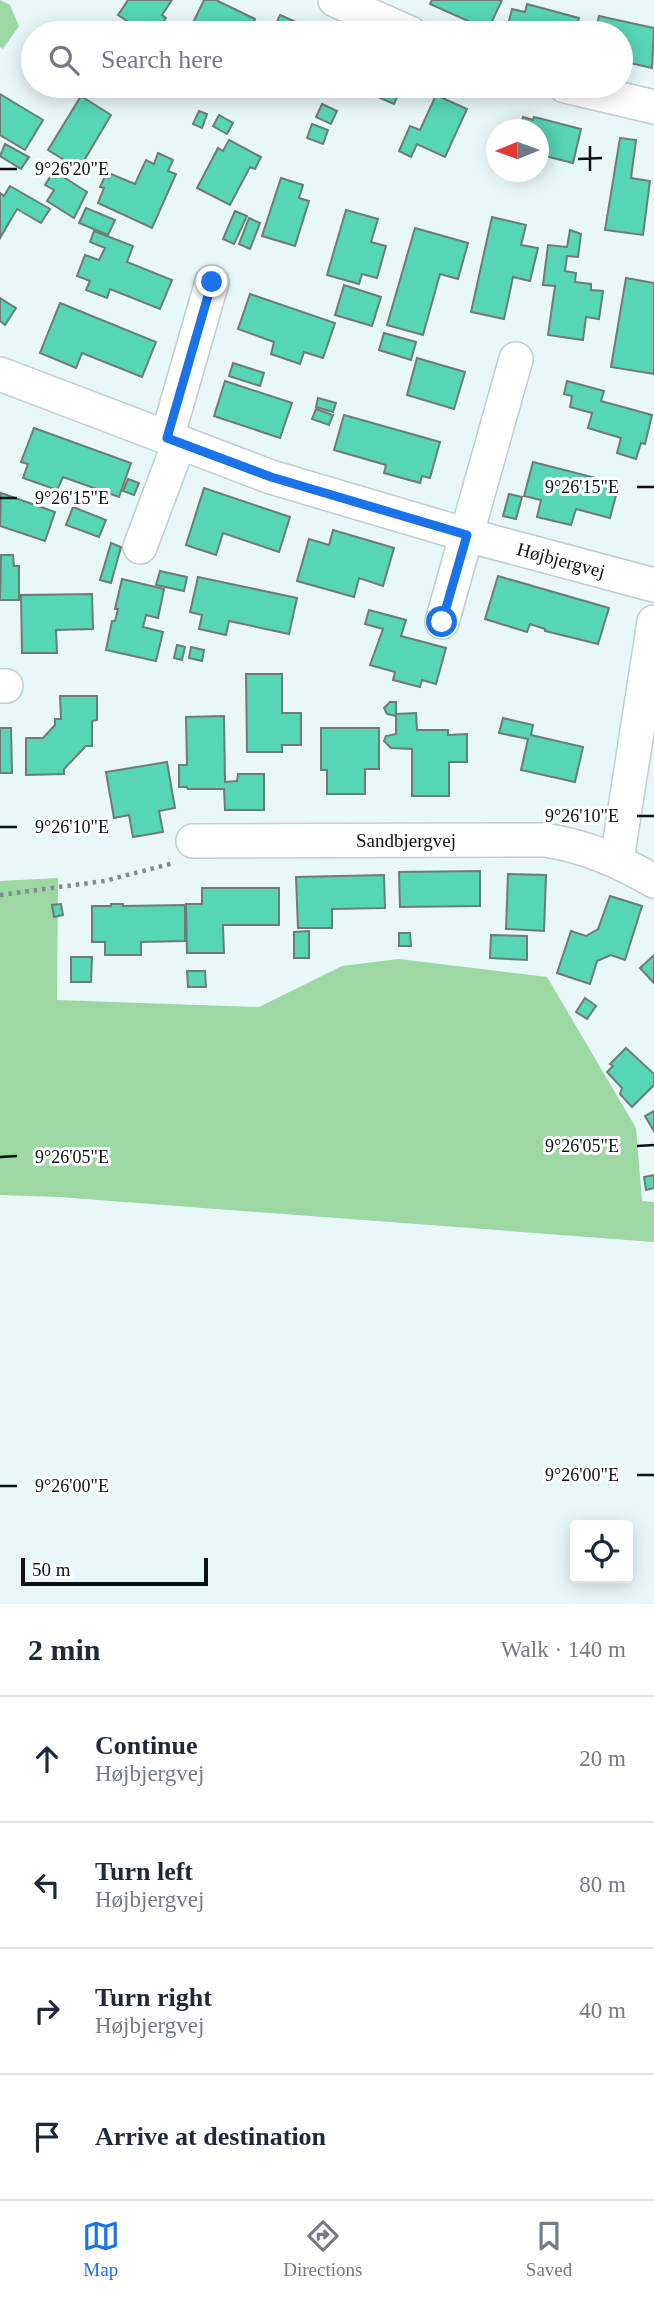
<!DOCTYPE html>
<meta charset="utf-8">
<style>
body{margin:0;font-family:Georgia,serif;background:#f6f6f7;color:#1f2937}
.controls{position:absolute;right:21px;bottom:21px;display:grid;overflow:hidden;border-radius:7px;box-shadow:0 4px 18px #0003}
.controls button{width:63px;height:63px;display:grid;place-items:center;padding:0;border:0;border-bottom:2px solid #e0e1e3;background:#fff;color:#1f2937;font:35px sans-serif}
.compass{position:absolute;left:486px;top:119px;width:63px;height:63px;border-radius:50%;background:#fff;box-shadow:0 4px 18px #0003;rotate:269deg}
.scale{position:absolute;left:21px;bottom:18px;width:187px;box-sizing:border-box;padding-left:7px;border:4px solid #0c1111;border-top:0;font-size:19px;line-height:24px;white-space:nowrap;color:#0c1111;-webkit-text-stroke:5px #fff;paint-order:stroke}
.stop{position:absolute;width:21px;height:21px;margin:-16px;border:5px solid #1a73e8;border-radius:50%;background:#fff}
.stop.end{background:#1a73e8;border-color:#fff;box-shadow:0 2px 7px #0008}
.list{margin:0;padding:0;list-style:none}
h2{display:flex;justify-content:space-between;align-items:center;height:91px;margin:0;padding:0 28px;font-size:30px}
h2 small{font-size:23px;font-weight:400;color:#747a83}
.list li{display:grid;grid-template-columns:46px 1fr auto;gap:21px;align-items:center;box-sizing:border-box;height:126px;padding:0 28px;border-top:2px solid #e0e1e3}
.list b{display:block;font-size:26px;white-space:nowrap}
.list p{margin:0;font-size:23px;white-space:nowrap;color:#747a83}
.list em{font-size:23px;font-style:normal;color:#747a83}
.icon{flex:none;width:38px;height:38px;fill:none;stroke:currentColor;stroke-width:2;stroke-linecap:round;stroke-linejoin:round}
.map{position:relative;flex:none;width:654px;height:1604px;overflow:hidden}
.search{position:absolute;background:#fff;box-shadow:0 4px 18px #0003;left:21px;right:21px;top:21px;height:77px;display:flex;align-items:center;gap:18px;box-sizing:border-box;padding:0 24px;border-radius:38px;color:#747a83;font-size:26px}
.sheet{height:595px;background:#fff}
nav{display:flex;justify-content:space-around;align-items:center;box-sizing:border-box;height:98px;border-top:2px solid #e0e1e3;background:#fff;font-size:19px;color:#747a83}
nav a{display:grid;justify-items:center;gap:4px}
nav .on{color:#1a73e8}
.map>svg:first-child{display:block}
.green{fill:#9cd7a4}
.building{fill:#57d6b6;stroke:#6f7b77;stroke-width:2}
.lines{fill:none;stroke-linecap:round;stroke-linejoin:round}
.minor-casing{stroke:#c0cecf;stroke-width:36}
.path{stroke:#818c8c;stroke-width:4.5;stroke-dasharray:3.5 5;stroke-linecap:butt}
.minor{stroke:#fff;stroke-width:33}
.route{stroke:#1a73e8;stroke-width:9}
.ticks{fill:none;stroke:#0c1111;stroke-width:2.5}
.labels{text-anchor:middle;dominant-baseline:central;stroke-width:6;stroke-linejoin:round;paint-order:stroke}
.street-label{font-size:19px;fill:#0c1111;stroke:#fff}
.ticks-label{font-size:18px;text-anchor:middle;fill:#0c1111;stroke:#fff;stroke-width:6;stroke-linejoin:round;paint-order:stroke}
</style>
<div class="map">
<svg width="654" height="1604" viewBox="0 0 654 1604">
<rect width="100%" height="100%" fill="#e8f7f8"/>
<g class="green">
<polygon points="0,0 10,5 19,26 3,49 0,47"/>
<polygon points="58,878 57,1000 259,1007 342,966 399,959 547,977 636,1128 642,1201 654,1202 654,1242 59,1197 0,1195 0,881"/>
</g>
<g class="building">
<polygon points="128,0 172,0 162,15 166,18 156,33 145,33 118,15"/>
<polygon points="204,0 216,0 255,19 249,33 188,33"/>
<polygon points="432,0 502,0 488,30 430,4"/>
<polygon points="527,4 579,18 575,33 506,33 512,9 525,12"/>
<polygon points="280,15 321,33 272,33"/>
<polygon points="599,16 654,28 652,68 621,61 621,33 595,33"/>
<polygon points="353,86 402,86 394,104"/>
<polygon points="0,94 43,120 25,150 0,135"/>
<polygon points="436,95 467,109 445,157 417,144 411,157 399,151 410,126 420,130"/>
<polygon points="81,96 111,115 79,169 48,150"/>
<polygon points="322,104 337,111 331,124 316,117"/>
<polygon points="199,111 207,114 202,128 193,124"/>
<polygon points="219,115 233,123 227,134 213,126"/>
<polygon points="523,117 533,120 534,117 581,129 573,163 545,156 542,168 538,167 538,130 520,130"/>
<polygon points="312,124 328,130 323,144 307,138"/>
<polygon points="620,138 636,140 631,178 650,181 643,235 605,230"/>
<polygon points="229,140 261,157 255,169 250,167 230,205 197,188 218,148 223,151"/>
<polygon points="5,144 29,157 21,169 0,156"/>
<polygon points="158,153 173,160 168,171 176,174 152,228 98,203 104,188 100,187 105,176 109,178 111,174 135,184 146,160 154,164"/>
<polygon points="54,171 87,192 74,218 47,201 54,190 45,185"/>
<polygon points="281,178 303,185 299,198 309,201 295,246 262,236"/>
<polygon points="10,186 50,209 41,223 17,209 0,238 0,193 4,196"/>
<polygon points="86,208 115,220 108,235 79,223"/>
<polygon points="346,210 378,219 371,242 386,246 377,278 362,274 359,284 327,275"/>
<polygon points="235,211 247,216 234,244 223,239"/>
<polygon points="492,217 526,225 521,245 538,248 530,281 513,277 504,319 471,312"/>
<polygon points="249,218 260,223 250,249 239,244"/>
<polygon points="415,228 468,243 458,279 440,274 423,335 387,325"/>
<polygon points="570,230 581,234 578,257 567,256 565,271 576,273 575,282 591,284 591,290 603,291 599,319 586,317 583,340 548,335 555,286 543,285 548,245 567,247"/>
<polygon points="94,231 133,246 127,262 172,280 160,309 110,289 107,298 86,290 90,281 77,276 85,255 99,260 105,248 90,242"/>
<polygon points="626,278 654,283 654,374 611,367"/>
<polygon points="344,285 381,297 372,326 335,315"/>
<polygon points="250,294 335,323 323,358 304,352 300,364 271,354 274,342 238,329"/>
<polygon points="0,298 16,308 5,325 0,321"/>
<polygon points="60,303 156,342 142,377 82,353 76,368 40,353"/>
<polygon points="384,333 416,342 411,360 379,350"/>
<polygon points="417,358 465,372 454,409 407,395"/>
<polygon points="233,363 264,373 260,386 229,376"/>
<polygon points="225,381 292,403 280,438 214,416"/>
<polygon points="567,381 604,391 601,401 652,415 645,444 641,443 636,459 617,453 621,438 588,428 592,413 570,407 572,396 564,394"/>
<polygon points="318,398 336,403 333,412 316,407"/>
<polygon points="316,409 333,415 329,425 312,419"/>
<polygon points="344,415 440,442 430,478 422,476 420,483 384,473 386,465 334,450"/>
<polygon points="34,428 131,463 119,497 63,477 57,490 23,478 28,464 21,462"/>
<polygon points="533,462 619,484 610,518 576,509 571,525 537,517 541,500 524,496"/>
<polygon points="128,479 139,483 134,495 123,491"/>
<polygon points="204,488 290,517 279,552 223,533 216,555 186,545"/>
<polygon points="1,493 55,512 45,541 0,526"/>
<polygon points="509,494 522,497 516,519 503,516"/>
<polygon points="73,507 106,520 99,537 66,525"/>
<polygon points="333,530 394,548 383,586 359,578 354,597 297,581 309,539 329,545"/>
<polygon points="111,543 121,547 111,583 100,580"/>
<polygon points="1,555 13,555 14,566 19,566 19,600 0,600"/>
<polygon points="160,571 187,577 184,591 156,585"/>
<polygon points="498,576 609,608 598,644 545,631 545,629 530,624 527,632 485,619"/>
<polygon points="198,577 297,598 289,634 229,621 226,635 199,629 202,615 190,612"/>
<polygon points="122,579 164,589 158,618 146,615 143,627 163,632 156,661 106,650 112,621 115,621 118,609 115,609"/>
<polygon points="92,594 93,629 56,630 57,653 22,653 21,595"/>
<polygon points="369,610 406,620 401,636 446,648 436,684 422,680 420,687 393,680 395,672 370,665 383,629 365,624"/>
<polygon points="177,645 185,647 182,660 174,658"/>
<polygon points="191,647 204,650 202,661 189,658"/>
<polygon points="246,674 282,674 282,713 301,713 301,745 282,745 282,752 247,752"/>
<polygon points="60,696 97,696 97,720 92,721 92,746 86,746 64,769 64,774 26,775 26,738 43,738 55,725 55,719 61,719"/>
<polygon points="390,702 396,702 396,714 416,713 417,730 448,730 448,735 467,734 467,762 449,762 449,796 412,796 412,749 391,748 384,741 386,736 396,734 396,716 387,714 384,708"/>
<polygon points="224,716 225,782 237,781 238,774 264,774 264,810 225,810 224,789 188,789 187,787 179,787 179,765 187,765 186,717"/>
<polygon points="503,718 533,725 531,735 583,747 575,782 521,770 528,739 499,733"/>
<polygon points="0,728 11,728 12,773 0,773"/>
<polygon points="321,728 379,728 379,769 365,769 365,794 327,794 327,770 321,770"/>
<polygon points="167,762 175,808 159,811 163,832 133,837 129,815 114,818 106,772"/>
<polygon points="480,871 480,906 400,907 399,872"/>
<polygon points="508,874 546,875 544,931 506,929"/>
<polygon points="384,875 385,908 332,909 332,928 298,928 296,877"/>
<polygon points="202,888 279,888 279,925 223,925 224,953 187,953 186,904 202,904"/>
<polygon points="610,896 642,906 625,960 611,955 597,961 590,984 557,973 571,931 586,936 598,929"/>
<polygon points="61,904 63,915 54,917 52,905"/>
<polygon points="111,904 123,904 123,906 185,905 185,941 141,942 141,955 105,955 105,942 92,942 92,906 111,906"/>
<polygon points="309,931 309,958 294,958 294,932"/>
<polygon points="399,933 410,933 411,946 399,946"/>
<polygon points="491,935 527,936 527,960 490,958"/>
<polygon points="654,955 654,983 640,968"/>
<polygon points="71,957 92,957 91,982 71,982"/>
<polygon points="187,971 205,971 206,987 188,987"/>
<polygon points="585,998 596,1006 587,1019 576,1012"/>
<polygon points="626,1048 654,1074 654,1085 632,1107 620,1094 622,1088 607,1072 613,1066 610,1064"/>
<polygon points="654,1111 654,1131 645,1116"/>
<polygon points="654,1175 654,1188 646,1190 644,1177"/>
</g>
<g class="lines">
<defs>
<g id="minor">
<polyline points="335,0 410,33"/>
<polyline points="565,86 654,107"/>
<polyline points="0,374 271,477 467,535 654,585"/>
<polyline points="167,438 212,282"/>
<polyline points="140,547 179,443"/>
<polyline points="442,622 516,359"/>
<polyline points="0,686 6,686"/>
<path d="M193,841L545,840C585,846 619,861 654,881"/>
<polyline points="617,860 654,622"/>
</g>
</defs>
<use href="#minor" class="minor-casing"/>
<polyline class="path" points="0,895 104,881 174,863"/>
<use href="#minor" class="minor"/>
</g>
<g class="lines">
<polyline class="route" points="212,282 167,438 271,477 467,535 442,622"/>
</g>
<path class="ticks" d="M590,146V171M578,159L602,158M0,169H17M637,487H654M0,498H17M637,816H654M0,827H17M637,1146L654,1145M0,1157L17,1156M637,1475H654M0,1486H17"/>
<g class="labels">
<g class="street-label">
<text transform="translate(561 560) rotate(15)">Højbjergvej</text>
<text x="406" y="840">Sandbjergvej</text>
</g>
</g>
<g class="ticks-label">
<text x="72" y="175">9°26'20"E</text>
<text x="582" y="493">9°26'15"E</text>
<text x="72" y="504">9°26'15"E</text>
<text x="582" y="822">9°26'10"E</text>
<text x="72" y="833">9°26'10"E</text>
<text x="582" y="1152">9°26'05"E</text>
<text x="72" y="1163">9°26'05"E</text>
<text x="582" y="1481">9°26'00"E</text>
<text x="72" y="1492">9°26'00"E</text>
</g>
</svg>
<div class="controls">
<button><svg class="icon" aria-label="locate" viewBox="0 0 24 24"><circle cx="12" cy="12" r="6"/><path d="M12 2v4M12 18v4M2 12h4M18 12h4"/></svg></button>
</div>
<svg class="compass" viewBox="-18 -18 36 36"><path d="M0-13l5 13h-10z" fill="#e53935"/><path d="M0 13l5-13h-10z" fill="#747a83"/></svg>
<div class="scale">50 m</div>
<div class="stop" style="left:442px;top:622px"></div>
<div class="stop end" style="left:212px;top:282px"></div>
<div class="search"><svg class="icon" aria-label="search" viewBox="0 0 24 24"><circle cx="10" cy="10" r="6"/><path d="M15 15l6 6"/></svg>Search here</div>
</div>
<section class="sheet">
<h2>2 min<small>Walk · 140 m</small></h2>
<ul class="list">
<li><svg class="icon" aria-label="ahead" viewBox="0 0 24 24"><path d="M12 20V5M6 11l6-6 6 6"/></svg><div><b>Continue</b><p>Højbjergvej</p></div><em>20 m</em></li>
<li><svg class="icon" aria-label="left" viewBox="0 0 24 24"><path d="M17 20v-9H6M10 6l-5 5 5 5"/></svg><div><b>Turn left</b><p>Højbjergvej</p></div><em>80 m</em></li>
<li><svg class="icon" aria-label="right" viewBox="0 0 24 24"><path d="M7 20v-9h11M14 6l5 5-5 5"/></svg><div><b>Turn right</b><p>Højbjergvej</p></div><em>40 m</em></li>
<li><svg class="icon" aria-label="arrive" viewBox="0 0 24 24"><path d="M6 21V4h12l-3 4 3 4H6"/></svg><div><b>Arrive at destination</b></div></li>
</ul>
</section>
<nav>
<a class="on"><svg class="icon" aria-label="map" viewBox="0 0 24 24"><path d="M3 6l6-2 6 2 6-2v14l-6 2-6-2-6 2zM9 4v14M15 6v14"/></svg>Map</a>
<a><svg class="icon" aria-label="directions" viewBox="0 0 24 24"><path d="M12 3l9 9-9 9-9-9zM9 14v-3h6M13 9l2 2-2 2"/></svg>Directions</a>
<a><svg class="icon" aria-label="saved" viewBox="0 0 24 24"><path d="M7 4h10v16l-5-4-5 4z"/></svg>Saved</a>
</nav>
